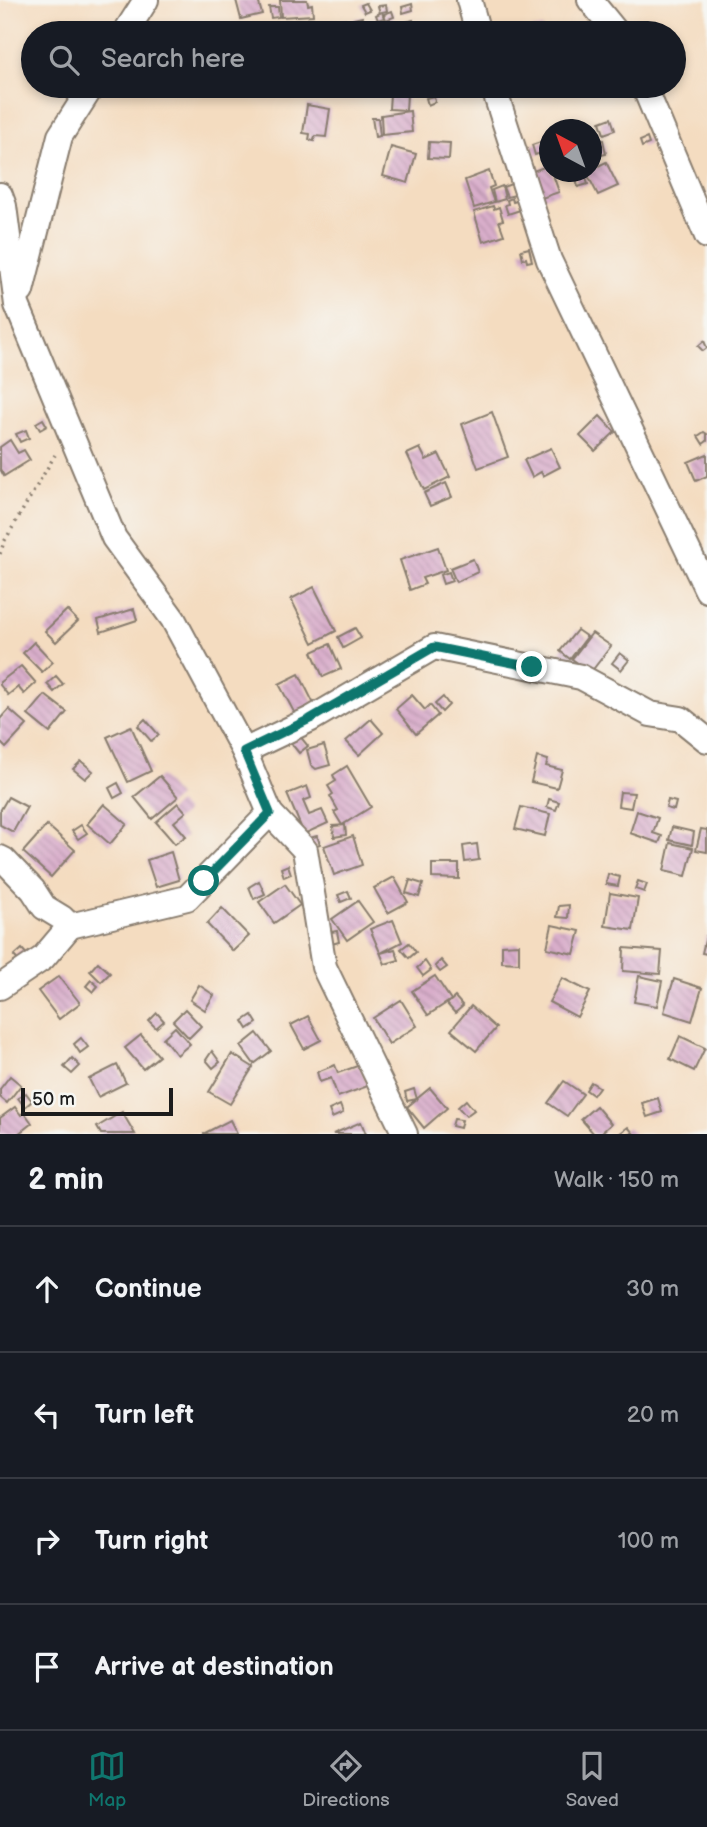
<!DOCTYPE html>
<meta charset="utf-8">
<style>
body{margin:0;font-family:"Balsamiq Sans",sans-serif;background:#20242c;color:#f1f3f6}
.compass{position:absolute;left:539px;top:119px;width:63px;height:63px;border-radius:50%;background:#171b24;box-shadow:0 4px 10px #0003;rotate:319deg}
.scale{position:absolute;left:21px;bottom:18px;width:152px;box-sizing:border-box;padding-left:7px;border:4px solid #1c1c1c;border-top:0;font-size:19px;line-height:24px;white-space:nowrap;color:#1c1c1c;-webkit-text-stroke:5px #f6f6f2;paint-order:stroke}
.stop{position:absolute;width:21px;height:21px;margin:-16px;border:5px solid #0f766e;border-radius:50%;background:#fff}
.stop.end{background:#0f766e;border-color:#fff;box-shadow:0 2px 7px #0008}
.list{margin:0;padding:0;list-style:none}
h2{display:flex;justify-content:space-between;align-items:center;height:91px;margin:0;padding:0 28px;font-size:30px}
h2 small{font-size:23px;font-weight:400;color:#9ea1a6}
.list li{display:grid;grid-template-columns:46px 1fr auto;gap:21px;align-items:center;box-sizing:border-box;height:126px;padding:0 28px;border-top:2px solid #363941}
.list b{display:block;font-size:26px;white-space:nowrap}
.list em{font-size:23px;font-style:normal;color:#9ea1a6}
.icon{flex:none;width:38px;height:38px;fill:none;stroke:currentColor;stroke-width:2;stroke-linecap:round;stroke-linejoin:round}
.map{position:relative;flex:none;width:707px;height:1134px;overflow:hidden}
.search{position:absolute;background:#171b24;box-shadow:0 4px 10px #0003;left:21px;right:21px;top:21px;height:77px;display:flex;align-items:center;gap:18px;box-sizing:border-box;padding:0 24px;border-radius:38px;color:#9ea1a6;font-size:26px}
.sheet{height:595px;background:#171b24}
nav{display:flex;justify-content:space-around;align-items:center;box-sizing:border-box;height:98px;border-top:2px solid #363941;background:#171b24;font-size:19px;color:#9ea1a6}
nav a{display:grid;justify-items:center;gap:4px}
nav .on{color:#0f766e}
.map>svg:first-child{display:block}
.building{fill:url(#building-back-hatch)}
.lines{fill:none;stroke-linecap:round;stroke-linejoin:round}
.street-casing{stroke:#887c6e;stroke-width:28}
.path{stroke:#887c6e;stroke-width:3.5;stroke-dasharray:2 5;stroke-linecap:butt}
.street{stroke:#fff;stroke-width:24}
.route{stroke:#0f766e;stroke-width:9}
</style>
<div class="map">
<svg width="707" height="1134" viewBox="0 0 707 1134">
<defs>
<pattern id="building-back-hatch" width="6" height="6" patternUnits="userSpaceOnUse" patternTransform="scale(1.75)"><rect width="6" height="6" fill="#d9aecb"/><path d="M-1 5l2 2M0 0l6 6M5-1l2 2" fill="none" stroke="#ba95ae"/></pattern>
</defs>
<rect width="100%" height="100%" fill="#f6f6f2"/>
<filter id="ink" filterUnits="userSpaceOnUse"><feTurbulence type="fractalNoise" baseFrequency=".0143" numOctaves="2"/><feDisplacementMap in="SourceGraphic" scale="14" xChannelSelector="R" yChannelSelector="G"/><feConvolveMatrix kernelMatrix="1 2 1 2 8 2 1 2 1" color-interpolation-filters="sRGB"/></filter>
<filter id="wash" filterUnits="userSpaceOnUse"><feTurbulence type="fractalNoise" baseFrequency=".00686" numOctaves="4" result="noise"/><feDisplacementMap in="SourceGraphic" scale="28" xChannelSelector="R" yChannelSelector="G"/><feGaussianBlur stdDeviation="1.57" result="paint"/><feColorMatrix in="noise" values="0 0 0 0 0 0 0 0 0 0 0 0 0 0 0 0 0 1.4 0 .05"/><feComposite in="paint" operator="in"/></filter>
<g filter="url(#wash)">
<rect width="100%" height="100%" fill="#f4dcc0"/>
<g id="blocks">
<g class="building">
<polygon points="236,0 258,0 262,14 241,19"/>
<polygon points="280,0 307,0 308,5 312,4 313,15 281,17"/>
<polygon points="366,3 370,10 365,12 361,5"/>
<polygon points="412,4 413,10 403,13 402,7"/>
<polygon points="386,5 387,11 382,12 384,18 378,20 376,15 380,13 378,6"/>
<polygon points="269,7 278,7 279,17 271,18"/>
<polygon points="392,11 394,17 386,20 384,14"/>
<polygon points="362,17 363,24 356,25 354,19"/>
<polygon points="345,19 350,25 343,31 339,26"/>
<polygon points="413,20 414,27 407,28 406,22"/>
<polygon points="337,21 338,30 329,31 328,23"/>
<polygon points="326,23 327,31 319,32 318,24"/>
<polygon points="289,24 290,33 267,33 266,27"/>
<polygon points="314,24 318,31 311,33 308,28"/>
<polygon points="542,27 543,33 532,33 532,29"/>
<polygon points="509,86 526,86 511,91"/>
<polygon points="390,94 407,95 406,110 389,109"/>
<polygon points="434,96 435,102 428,105 426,98"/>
<polygon points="307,105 330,109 326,137 315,136 314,141 309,140 310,134 303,133"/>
<polygon points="410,111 412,132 382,135 381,115"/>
<polygon points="372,118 378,118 380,136 375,137"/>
<polygon points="611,118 615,130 604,134 600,122"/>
<polygon points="647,138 649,144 642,147 640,141"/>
<polygon points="550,139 550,150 535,155 532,145"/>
<polygon points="603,140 606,154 592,157 592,143"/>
<polygon points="429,142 450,143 449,159 428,158"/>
<polygon points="391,147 416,154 408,183 383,176"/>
<polygon points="606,162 618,186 598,195 586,172 592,172 592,169"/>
<polygon points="550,165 550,172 552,172 559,192 536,200 527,173"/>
<polygon points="489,171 494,186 489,188 494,202 474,208 465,180"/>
<polygon points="584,173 588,184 578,187 575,176"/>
<polygon points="511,184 515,195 507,197 503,187"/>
<polygon points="502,186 505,199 495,202 492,190"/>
<polygon points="512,198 513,202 517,201 520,210 508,214 505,205 508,204 507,200"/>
<polygon points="493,206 494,209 499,207 503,220 499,221 504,235 483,242 474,212"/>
<polygon points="529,248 532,261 527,262 526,258 523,259 521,250"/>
<polygon points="704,341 707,348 703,351 698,346"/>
<polygon points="492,412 508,457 478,468 462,424"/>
<polygon points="600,416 615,432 595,451 580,436"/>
<polygon points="43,419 47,426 40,430 36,423"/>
<polygon points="26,430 29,438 20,442 16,434"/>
<polygon points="704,432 707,434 707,441 703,444 698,436"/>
<polygon points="10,440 18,453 24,450 30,460 4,476 0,469 0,447"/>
<polygon points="420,448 426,460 439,454 450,477 424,490 407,454"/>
<polygon points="551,448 560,467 543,476 541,472 532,477 524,460"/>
<polygon points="707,454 707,476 696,481 688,462"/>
<polygon points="446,483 452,497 430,506 424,493"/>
<polygon points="438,547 446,570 422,578 425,584 410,590 400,560"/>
<polygon points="473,559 478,572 456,582 450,568"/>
<polygon points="449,572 452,581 443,584 440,575"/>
<polygon points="314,587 336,631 313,643 291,599"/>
<polygon points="134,609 137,620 101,632 98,620"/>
<polygon points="67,610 78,621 56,642 45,631"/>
<polygon points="355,628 361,638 343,648 338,637"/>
<polygon points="577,630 587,637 570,659 560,651"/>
<polygon points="592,633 611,646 591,672 572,659"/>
<polygon points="34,642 53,662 42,672 23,653"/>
<polygon points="330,644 341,669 323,677 312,652"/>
<polygon points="620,653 629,660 621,670 612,663"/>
<polygon points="21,666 36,683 24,694 18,687 8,695 0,685 0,682"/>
<polygon points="299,674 314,704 295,714 279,684"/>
<polygon points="56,676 63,684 54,692 47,684"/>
<polygon points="45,695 67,712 50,733 28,715"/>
<polygon points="412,695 425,710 430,705 438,715 416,734 396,709"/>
<polygon points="443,697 449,705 442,712 435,704"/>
<polygon points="9,709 27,725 6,748 0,742 0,719"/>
<polygon points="145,719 159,735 151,741 138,726"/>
<polygon points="371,719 383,733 359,755 346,741"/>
<polygon points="131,726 151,771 128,782 107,737"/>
<polygon points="299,735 308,746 299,753 290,742"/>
<polygon points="324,745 330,765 316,769 311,765 307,750"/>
<polygon points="537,757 548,760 546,766 562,770 557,788 531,782"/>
<polygon points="81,761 93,771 85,779 73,769"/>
<polygon points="347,766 371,807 342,825 334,812 338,810 330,796 333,794 328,786 336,781 333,775"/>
<polygon points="160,776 178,797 152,819 134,797"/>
<polygon points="118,783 123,793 114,798 109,788"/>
<polygon points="307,786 311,798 303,801 309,815 322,810 328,823 304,834 287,794"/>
<polygon points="620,792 634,793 631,808 618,806"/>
<polygon points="8,797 27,807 13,832 0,825 0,811"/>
<polygon points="549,799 559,802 556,810 547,807"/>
<polygon points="668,800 676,802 674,810 666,808"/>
<polygon points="178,803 186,812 174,822 186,836 175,844 156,822"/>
<polygon points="104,804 127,824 110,844 87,824"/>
<polygon points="521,807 550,814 545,836 515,829"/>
<polygon points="637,811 658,818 653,833 662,836 659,843 630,833"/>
<polygon points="47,825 75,850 51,877 23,852"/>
<polygon points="81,825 87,833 78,839 72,831"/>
<polygon points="345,825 346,835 334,837 333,826"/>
<polygon points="672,827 694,832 692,845 669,840"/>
<polygon points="701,829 707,830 707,852 696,850"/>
<polygon points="317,836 320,844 309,848 306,839"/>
<polygon points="353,836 362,865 334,875 324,846"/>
<polygon points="670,843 693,848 686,876 664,871"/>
<polygon points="477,844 479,860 465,862 463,846"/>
<polygon points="171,852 179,880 156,887 147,860"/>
<polygon points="432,864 459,864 459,879 432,878"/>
<polygon points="288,865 291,874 284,877 281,868"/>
<polygon points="608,874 620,877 618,886 606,884"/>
<polygon points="394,877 408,902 388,913 374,888"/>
<polygon points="410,880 423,884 419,897 406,893"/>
<polygon points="259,881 265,894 254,899 249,887"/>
<polygon points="638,881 647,884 644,892 635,889"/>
<polygon points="285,884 300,905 274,923 259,902"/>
<polygon points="348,891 351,898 341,902 338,895"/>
<polygon points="610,893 638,898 633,930 605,926"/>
<polygon points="358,901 373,922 347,940 332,919"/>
<polygon points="569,905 568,918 557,917 559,906"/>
<polygon points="222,908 249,936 233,951 207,924"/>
<polygon points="393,920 402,942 381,953 395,949 399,960 385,964 370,929"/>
<polygon points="552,925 580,931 574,954 547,948"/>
<polygon points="337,931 339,942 328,945 326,933"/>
<polygon points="706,936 707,936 707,954 702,953"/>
<polygon points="409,943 416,952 409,958 401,949"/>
<polygon points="519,944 519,963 502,962 502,945"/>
<polygon points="624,948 662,951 660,974 623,971"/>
<polygon points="22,949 29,957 21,964 14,956"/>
<polygon points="441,960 447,967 440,972 435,966"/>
<polygon points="425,961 431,970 423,976 417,968"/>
<polygon points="98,962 110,973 101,982 90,971"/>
<polygon points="59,976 80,1003 59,1019 38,991"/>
<polygon points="435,976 451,1000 428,1015 412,991"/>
<polygon points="639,976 662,981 657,1006 634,1002"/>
<polygon points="562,978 590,992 577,1017 549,1002"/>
<polygon points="674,979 702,988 692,1021 664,1012"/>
<polygon points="91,980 98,986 93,992 86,986"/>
<polygon points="199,985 214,995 205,1010 190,1000"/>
<polygon points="455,997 463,1006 455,1013 447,1004"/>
<polygon points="401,1000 417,1026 389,1044 373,1018"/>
<polygon points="471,1006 496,1028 476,1051 451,1030"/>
<polygon points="185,1009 201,1026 189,1038 173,1021"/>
<polygon points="157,1013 164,1021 156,1028 149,1021"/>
<polygon points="252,1015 257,1023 248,1029 243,1021"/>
<polygon points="308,1016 321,1040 304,1049 291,1025"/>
<polygon points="175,1027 190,1044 177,1055 163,1038"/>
<polygon points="257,1033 271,1051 254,1064 241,1046"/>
<polygon points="141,1035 159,1056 143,1069 125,1048"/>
<polygon points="680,1036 705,1048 694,1071 670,1059"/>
<polygon points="81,1038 88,1047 80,1053 74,1044"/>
<polygon points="212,1051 220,1062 213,1068 206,1060"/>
<polygon points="232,1054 253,1067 230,1104 209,1092"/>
<polygon points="72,1058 80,1066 72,1074 64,1067"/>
<polygon points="117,1065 126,1083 98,1097 89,1079"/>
<polygon points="335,1065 338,1073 360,1065 368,1086 338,1097 331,1078 320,1082 317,1072"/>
<polygon points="10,1076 21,1085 7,1103 0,1097 0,1089"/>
<polygon points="564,1081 583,1094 567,1116 548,1103"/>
<polygon points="591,1082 599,1087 593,1095 586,1090"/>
<polygon points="430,1088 447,1108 424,1128 407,1107"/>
<polygon points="414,1089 417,1099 407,1101 405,1092"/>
<polygon points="26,1093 32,1101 25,1107 18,1098"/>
<polygon points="658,1098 662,1112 647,1117 642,1103"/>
<polygon points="466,1100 474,1110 466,1116 458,1107"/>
<polygon points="340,1105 343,1113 332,1118 329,1110"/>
<polygon points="596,1106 611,1124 600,1134 594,1134 581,1119"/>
<polygon points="15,1107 21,1115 24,1112 32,1123 18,1134 0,1134 0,1118"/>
<polygon points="122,1112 135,1134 101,1134 97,1127"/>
<polygon points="454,1119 462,1120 460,1128 452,1126"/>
<polygon points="230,1120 237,1134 203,1134"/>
<polygon points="361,1122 366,1134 333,1134"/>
<polygon points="628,1127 634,1134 619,1134"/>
</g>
</g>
</g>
<g filter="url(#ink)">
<use href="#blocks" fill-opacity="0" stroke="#887c6e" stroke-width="2"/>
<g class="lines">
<defs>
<g id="street">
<polyline points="469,0 478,33"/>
<polyline points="590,0 617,33"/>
<polyline points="125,33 146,0"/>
<polyline points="493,86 549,260 707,590"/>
<polyline points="644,86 707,236"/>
<polyline points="0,195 4,206 17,305 114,538 173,619 244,751"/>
<polyline points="21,291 60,136 92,86"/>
<polyline points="270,813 244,751 311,719 434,647 581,677 650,714 681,719 707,740"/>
<polyline points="0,858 4,860 33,890 44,907 62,918 70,926 43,958 0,987"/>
<polyline points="70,926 187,898 270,813 305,850 324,967 405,1134"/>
</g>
</defs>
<use href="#street" class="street-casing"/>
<polyline class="path" points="0,554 4,542 55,455"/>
<use href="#street" class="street"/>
</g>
</g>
<g class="lines" filter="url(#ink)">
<polyline class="route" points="204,881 270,813 244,751 310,719 434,647 532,667"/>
</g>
</svg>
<svg class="compass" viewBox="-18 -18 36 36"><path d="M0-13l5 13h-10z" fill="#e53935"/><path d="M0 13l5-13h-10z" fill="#9ea1a6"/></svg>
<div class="scale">50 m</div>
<div class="stop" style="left:204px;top:881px"></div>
<div class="stop end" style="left:532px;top:667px"></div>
<div class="search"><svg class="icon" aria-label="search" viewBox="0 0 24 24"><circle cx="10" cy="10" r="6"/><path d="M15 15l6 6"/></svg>Search here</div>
</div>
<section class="sheet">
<h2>2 min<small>Walk · 150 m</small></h2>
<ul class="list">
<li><svg class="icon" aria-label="ahead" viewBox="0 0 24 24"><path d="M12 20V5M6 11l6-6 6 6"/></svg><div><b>Continue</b></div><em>30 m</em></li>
<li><svg class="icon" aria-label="left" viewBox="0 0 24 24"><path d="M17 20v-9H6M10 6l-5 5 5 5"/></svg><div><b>Turn left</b></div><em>20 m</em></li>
<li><svg class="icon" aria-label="right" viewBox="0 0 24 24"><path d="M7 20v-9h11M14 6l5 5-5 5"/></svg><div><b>Turn right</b></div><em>100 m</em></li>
<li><svg class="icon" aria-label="arrive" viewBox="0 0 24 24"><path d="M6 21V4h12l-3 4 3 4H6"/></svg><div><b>Arrive at destination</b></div></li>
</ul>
</section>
<nav>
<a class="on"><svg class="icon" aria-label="map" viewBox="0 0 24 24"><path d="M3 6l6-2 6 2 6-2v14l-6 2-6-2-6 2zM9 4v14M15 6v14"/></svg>Map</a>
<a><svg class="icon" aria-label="directions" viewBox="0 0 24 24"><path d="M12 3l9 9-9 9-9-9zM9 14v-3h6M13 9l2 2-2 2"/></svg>Directions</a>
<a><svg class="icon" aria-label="saved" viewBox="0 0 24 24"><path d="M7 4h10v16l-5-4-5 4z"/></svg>Saved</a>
</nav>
